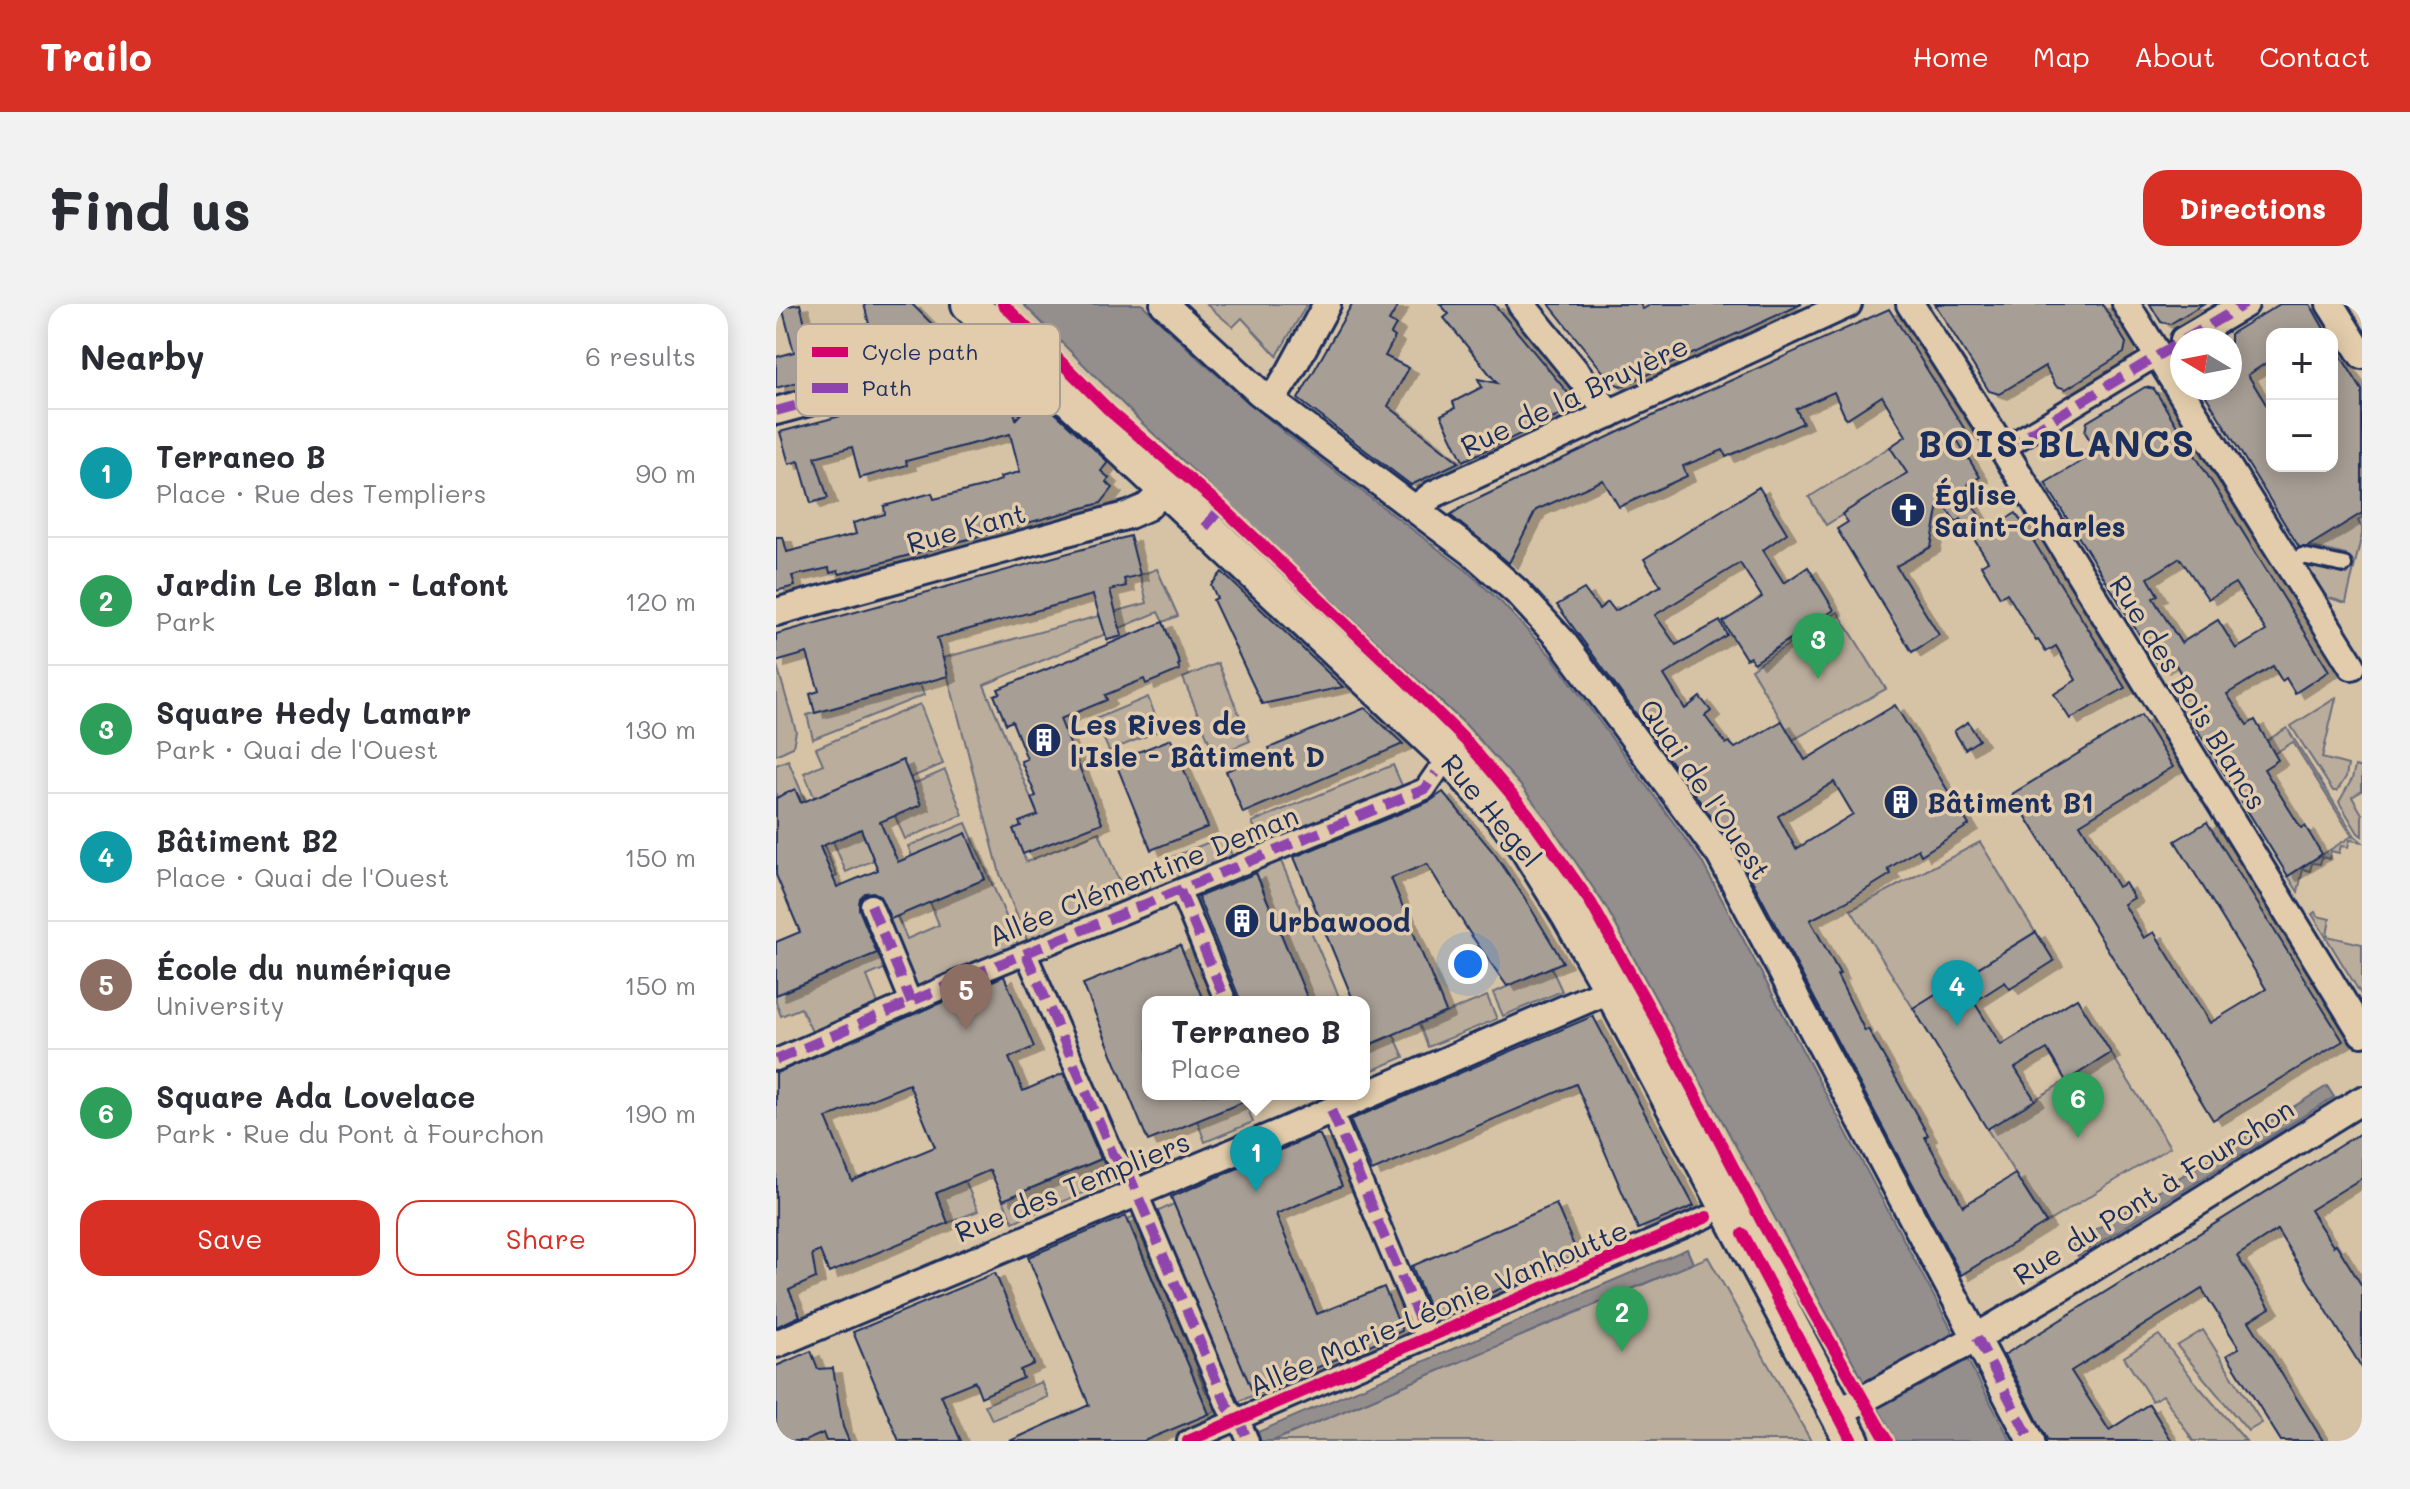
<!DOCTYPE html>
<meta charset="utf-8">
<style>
body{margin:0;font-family:Mali,sans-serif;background:#f2f2f3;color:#2b2b33}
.controls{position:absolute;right:24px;top:24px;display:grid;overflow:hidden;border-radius:16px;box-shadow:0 4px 20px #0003}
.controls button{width:72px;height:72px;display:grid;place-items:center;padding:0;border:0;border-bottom:2px solid #e1e1e2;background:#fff;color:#2b2b33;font:40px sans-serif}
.compass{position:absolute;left:1394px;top:24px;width:72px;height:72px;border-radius:50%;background:#fff;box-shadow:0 4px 20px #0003;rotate:280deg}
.you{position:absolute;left:692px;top:660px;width:28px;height:28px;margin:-20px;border:6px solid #fff;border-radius:50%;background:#1a73e8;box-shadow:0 0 0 12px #1a73e833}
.badge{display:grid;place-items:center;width:52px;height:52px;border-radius:50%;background:#d93025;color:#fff;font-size:26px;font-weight:700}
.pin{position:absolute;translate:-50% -66px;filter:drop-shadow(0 2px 4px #0008)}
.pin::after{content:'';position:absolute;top:42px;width:28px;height:24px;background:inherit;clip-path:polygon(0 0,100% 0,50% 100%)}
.popup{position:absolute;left:366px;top:692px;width:228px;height:104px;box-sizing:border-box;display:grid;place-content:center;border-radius:16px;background:#fff;filter:drop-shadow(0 2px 6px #0005);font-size:26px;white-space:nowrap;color:#7c7c81}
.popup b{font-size:30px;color:#2b2b33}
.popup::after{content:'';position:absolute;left:50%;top:100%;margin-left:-16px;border:16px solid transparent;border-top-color:#fff}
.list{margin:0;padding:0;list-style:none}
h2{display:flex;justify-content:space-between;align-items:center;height:104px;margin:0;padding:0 32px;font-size:34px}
h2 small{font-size:26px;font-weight:400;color:#7c7c81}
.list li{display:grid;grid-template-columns:52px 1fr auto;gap:24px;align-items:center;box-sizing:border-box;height:128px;padding:0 32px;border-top:2px solid #e1e1e2}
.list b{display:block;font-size:30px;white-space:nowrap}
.list p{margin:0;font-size:26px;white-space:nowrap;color:#7c7c81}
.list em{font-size:26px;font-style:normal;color:#7c7c81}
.actions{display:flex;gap:16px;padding:24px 32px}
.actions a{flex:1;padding:18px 0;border:2px solid #d93025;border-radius:24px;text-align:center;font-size:28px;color:#d93025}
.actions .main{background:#d93025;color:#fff}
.map{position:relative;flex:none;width:1586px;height:1137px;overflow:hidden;border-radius:24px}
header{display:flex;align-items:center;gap:48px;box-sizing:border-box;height:112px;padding:0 40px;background:#d93025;color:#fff}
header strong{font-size:38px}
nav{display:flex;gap:44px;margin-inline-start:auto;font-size:28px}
.intro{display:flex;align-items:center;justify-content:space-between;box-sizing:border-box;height:192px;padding:0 48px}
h1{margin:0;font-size:56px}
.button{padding:20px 36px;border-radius:24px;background:#d93025;color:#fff;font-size:28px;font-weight:700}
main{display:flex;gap:48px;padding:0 48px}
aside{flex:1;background:#fff;border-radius:24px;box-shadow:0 4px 20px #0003}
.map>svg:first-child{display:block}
.green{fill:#baad9c;stroke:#6a6e7d;stroke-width:2}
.water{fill:#948e8d;stroke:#64687a;stroke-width:2}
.building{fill:#a79e95;stroke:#1b2f5e;stroke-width:2;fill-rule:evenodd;filter:url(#shadow)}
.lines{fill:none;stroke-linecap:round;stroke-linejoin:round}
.service-casing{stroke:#1b2f5e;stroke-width:20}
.pedestrian-casing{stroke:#1b2f5e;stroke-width:26}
.minor-casing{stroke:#1b2f5e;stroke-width:32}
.tertiary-casing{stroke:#1b2f5e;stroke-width:40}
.service{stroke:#e2ccab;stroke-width:14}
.pedestrian{stroke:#e2ccab;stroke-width:20}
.minor{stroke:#e2ccab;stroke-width:26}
.tertiary{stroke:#e2ccab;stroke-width:34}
.quiet{stroke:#8e44ad;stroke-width:10;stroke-dasharray:20 10;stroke-linecap:butt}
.cycleway-casing{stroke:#e2ccab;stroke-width:17}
.cycleway{stroke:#d6006c;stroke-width:12}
.labels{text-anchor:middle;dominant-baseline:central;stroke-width:7;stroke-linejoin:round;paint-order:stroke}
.street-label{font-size:28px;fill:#1b2f5e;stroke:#e2ccab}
.poi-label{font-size:28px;font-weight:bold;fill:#1b2f5e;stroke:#e2ccab;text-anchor:start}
.district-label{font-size:36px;font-weight:bold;letter-spacing:2px;fill:#1b2f5e;stroke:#e2ccab}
.key{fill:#e2ccab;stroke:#a69d94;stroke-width:2}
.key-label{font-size:22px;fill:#1b2f5e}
</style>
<header>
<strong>Trailo</strong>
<nav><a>Home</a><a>Map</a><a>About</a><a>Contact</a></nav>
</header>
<div class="intro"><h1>Find us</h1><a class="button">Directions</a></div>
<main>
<aside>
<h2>Nearby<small>6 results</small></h2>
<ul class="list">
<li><span class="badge" style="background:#0f9aa8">1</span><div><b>Terraneo B</b><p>Place · Rue des Templiers</p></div><em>90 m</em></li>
<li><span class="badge" style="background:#2e9e5b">2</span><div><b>Jardin Le Blan - Lafont</b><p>Park</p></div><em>120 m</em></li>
<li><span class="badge" style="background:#2e9e5b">3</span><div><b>Square Hedy Lamarr</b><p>Park · Quai de l'Ouest</p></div><em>130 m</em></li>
<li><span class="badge" style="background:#0f9aa8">4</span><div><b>Bâtiment B2</b><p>Place · Quai de l'Ouest</p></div><em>150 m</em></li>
<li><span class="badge" style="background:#8d6e63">5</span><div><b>École du numérique</b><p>University</p></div><em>150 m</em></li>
<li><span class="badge" style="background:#2e9e5b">6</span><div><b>Square Ada Lovelace</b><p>Park · Rue du Pont à Fourchon</p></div><em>190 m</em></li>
</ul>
<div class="actions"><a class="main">Save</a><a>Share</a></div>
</aside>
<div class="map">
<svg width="1586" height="1137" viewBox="0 0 1586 1137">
<defs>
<filter id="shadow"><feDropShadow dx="9" dy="5" stdDeviation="0" flood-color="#0004"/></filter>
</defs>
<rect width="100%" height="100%" fill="#d6c3a6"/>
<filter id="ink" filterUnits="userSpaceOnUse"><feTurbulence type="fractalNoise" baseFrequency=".0125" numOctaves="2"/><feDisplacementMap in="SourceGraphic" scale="16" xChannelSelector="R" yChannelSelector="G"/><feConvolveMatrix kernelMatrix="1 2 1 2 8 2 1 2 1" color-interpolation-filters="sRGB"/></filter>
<g filter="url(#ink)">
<g class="green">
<polygon points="430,0 531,0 501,52 466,14 457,23"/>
<polygon points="1114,143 1119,150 1164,149 1050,221 1033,193"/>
<polygon points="1586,208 1586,214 1582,217 1586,224 1586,230 1570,299 1550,293 1531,262 1536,259 1568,261 1570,251 1532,242"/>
<polygon points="381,265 402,312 387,318 382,308 208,381 262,511 244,518 245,522 238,526 250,558 323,528 343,577 368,568 377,590 253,641 224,570 167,354 371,299 364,271"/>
<polygon points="1062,308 1110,385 1017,436 975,365"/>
<polygon points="0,358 20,427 17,443 0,451"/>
<polygon points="442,359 474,437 439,452 407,374"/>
<polygon points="144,380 148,391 37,435 31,411"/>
<polygon points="372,393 385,426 333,447 319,415"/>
<polygon points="1560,394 1546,454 1572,461 1570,473 1561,487 1557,487 1515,422"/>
<polygon points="144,400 167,460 134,474 126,456 44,491 62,534 85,525 98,556 70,568 28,469 47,460 40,444"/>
<polygon points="1511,424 1579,532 1586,538 1574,536 1572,543 1565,542 1563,549 1555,547 1553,555 1546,553 1544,560 1536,559 1534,567 1527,565 1522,588 1512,572 1576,532 1517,438 1454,477 1446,465"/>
<polygon points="12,456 61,572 57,574 20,486 0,494 0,461"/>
<polygon points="617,461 628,486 487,544 476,518"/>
<polygon points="1579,462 1586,464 1586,487 1576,493 1586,510 1586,532 1582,529 1563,498 1576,475"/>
<polygon points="169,466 187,511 129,535 119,512 145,501 137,480"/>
<polygon points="190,519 244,645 142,688 104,597 113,593 131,635 163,621 154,598 209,575 190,530 136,552 132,542"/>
<polygon points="448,532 457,554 404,577 394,554"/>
<polygon points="1204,538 1259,628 1137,704 1075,606"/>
<polygon points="502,550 563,693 551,698 506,698 524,678 479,565"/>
<polygon points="1539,608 1541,612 1554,615 1551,632 1586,640 1586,692 1536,610"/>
<polygon points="108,646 115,662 91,672 103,702 37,730 25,704 5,712 0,698 0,691"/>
<polygon points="775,663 786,687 727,712 717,689"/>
<polygon points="711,692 721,715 652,743 643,720"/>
<polygon points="618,731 628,753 588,770 588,743"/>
<polygon points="1335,749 1394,843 1270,919 1211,825"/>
<polygon points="469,797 477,818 429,838 421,816"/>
<polygon points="326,855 336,877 237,918 227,896"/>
<polygon points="189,877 202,907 172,919 160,889"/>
<polygon points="398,900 478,1091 455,1101 374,911"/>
<polygon points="363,910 371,931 366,934 378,962 383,960 426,1063 421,1066 430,1088 435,1086 443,1106 433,1110 352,915"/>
<polygon points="932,953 1035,1137 497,1137"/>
<polygon points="1427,1026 1486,1119 1472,1127 1401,1042"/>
<polygon points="1383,1031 1419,1078 1470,1137 1417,1137 1387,1091 1376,1097 1348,1053"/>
<polygon points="265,1078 272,1093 216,1116 209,1101"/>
</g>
<g class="water">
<polygon points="247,0 366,0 424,56 513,132 690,266 725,298 777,354 925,556 1235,1137 1120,1137 830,603 772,517 745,482 690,421 366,119"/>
<polygon points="1551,782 1558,793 1302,952 1296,940"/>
<polygon points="911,945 917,959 497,1137 461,1137"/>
</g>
<g class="building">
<polygon points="24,0 33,35 93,20 88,0 136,0 158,22 163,40 0,84 0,53 18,48 6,3"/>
<polygon points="576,0 623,0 613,17 620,21 615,30 619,33 609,52 633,64 612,102 683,158 635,181 522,95"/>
<polygon points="664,0 718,0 797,95 795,106 687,157 665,111 679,104 677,98 706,83 702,75 721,79 668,14 673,10"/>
<polygon points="773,0 864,0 867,5 876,0 1026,0 846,82 836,79"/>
<polygon points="1159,0 1326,0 1350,39 1348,49 1290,85 1280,82 1269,62 1223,90 1213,87"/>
<polygon points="1374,0 1427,0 1394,20 1385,18"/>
<polygon points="1504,0 1534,0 1551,30 1496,30 1496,55 1472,71 1496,110 1496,162 1556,162 1556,38 1586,86 1586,209 1531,243 1523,243 1425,84 1454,84 1454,30"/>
<polygon points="1113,5 1191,129 1181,136 1204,173 1192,180 1195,186 1190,190 1212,226 1240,209 1349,384 1294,415 1278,390 1300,376 1280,342 1270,348 1262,336 1260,337 1231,289 1224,293 1205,261 1212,257 1185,215 1180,218 1164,195 1155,243 1120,262 1163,331 1136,348 1061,225 1072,218 1066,210 1131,169 1114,143 1130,132 1106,92 1070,115 1058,88 1020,105 1027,119 950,153 947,146 907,162 911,172 843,203 827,176 760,206 733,259 674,211 693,199 885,108"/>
<polygon points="227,69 240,115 261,92 332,158 325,167 333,174 330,178 337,184 325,199 64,270 62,267 54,269 53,264 16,272 19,282 0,287 0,233 7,233 11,248 80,230 77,219 109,210 108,202 156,189 158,195 206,183 225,176 224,173 244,168 234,130 130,157 131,161 84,174 76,143 39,153 52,194 35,199 23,157 13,160 4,128"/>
<path d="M1369,83L1378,85L1553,367L1519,389L1510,374L1506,377L1497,362L1451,390L1471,421L1479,416L1502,456L1488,465L1525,524L1529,522L1546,550L1512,572L1399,390L1412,382L1397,356L1384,364L1269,179L1321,148L1309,128L1311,118ZM1404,254L1432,295L1459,279L1490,327L1460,345L1442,316L1405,339L1377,294L1382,291L1372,274Z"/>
<path d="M983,183L1011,229L987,246L1008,279L1032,263L1058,306L978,359L974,353L970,355L947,318L986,293L964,259L879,311L900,341L944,317L951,331L888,371L909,405L924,393L935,407L929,412L950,440L953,438L959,444L1006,417L1029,456L1119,401L1193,521L1145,551L1142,545L1112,565L1115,570L1070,598L1034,616L1064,670L1061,671L1089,727L1092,725L1152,831L1149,833L1187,902L1239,870L1270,919L1185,971L961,548L920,492L913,478L911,479L898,462L781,301L808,285L823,305L832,298L839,307L885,282L868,255ZM1058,478L1077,510L1020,545L1002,512Z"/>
<polygon points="354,232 364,271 348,275 350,282 334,286 346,332 331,336 317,291 161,334 172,372 39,409 34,390 43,387 31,349 0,358 0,330"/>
<polygon points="446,268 453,275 567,383 486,400 437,296 441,294 435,281"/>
<polygon points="387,318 404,360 402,361 404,366 370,380 368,375 329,391 331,396 284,415 326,519 247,550 237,525 245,522 243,518 262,511 255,494 260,492 245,457 251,455 236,417 230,420 218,391 224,389 222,385"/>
<polygon points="589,404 627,440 467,509 450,467 495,448 493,444"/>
<polygon points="1365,411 1397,463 1304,520 1342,583 1349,579 1358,594 1348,600 1368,634 1378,628 1434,719 1490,685 1399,537 1431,518 1567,737 1437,816 1236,490"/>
<polygon points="1192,418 1203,436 1189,445 1178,427"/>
<polygon points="395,435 432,523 375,546 339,457"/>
<path d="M127,456L145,501L104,518L122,558L190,529L209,575L115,615L103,591L97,588L89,589L84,594L83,605L101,649L0,691V638L24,628L0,571V494L19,485L25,499ZM85,525L102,566L61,583L44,543Z"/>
<polygon points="667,488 718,549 748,593 787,658 731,682 693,628 651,560 615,574 670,708 588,743 588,698 578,698 518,553 654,497"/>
<polygon points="480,569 533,698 465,698 422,593"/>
<polygon points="1260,628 1278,657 1234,685 1229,678 1198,698 1225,741 1301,694 1335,749 1290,777 1271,745 1239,764 1259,796 1211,825 1137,704"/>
<polygon points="404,641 428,698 372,698 372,790 484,791 372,837 307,680"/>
<path d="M228,672L258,743L233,754L247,787L288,769L325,855L227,896L214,866L160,889L172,919L53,969L44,947L36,950L40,974L13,986L24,1012L0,1023V769ZM133,780L159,843L76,877L50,814Z"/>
<polygon points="817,712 918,902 862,925 800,780 596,867 574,816"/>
<polygon points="1586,828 1586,874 1534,906 1557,942 1560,940 1586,982 1586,1064 1501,926 1461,952 1494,1004 1473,1017 1547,1137 1505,1137 1451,1051 1463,1044 1426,985 1295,1067 1333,1126 1373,1100 1396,1137 1272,1137 1228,1051"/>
<polygon points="539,831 544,831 566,882 500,910 541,1010 608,983 626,1027 478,1091 395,893"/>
<polygon points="780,900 802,951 657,1014 636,962"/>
<polygon points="350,912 433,1110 368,1137 234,1137 313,1101 252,953"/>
<polygon points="219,969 258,1060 244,1066 247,1074 205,1093 199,1077 165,1091 185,1137 123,1137 77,1028"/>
<polygon points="35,1047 42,1065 57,1064 67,1123 73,1137 50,1137 47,1129 29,1137 0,1137 0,1062"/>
</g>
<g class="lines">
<defs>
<polyline id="service" points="1513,261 1526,252 1568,261"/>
<g id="pedestrian">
<polyline points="1227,145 1382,51"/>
<polyline points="404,587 450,698"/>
<polyline points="95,601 135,698"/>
<polyline points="250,650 337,850 354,873 452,1104 463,1116 472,1137"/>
<polyline points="0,756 192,673 649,485 660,469"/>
<polyline points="555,806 651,1034"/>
<polyline points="412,1137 931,913"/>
</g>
<g id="minor">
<polyline points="388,0 483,88 696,248 741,288 786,337 944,551 1255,1137"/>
<polyline points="745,0 834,110"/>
<polyline points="1134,0 1227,145 1586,729"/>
<polyline points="1350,0 1576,362"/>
<polyline points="1554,0 1586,51"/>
<polyline points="1408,36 1469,0"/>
<polyline points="495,97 514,68 551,0"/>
<polyline points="0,107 191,55 211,46 227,31"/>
<polyline points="640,204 658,190 1072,0"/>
<polyline points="0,308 353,211 371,203 389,186"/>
<polyline points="0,1040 506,828 835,685"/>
<polyline points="1060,1110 1191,1039 1292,979 1586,796"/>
</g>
<polyline id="tertiary" points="193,0 674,453 728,513 752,545 793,611 835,685 1076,1137"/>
</defs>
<use href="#service" class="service-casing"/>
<use href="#pedestrian" class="pedestrian-casing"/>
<use href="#minor" class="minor-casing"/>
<use href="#tertiary" class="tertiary-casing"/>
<use href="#service" class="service"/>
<use href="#pedestrian" class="pedestrian"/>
<use href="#minor" class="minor"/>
<use href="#tertiary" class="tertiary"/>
<g class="quiet">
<polyline points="1408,36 1469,0"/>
<polyline points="0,107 191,55 211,46 227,31"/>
<polyline points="1227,145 1406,37"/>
<polyline points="429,223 446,203"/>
<polyline points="404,587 450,698"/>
<polyline points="95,601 135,698"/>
<polyline points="250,650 337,850 354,873 452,1104 463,1116 472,1137"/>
<polyline points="0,756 192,673 649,485 660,469"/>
<polyline points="555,806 651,1034"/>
<polyline points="1201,1033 1255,1137"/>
</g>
<defs>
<g id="cycleway">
<polyline points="227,0 335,108 446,203 631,378 691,438 752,510 815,599 880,716 987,920 1111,1137"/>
<polyline points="967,930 1076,1137"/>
<polyline points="412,1137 931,913"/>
</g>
</defs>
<use href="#cycleway" class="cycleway-casing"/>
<use href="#cycleway" class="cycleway"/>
</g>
</g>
<defs>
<symbol id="church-disc" viewBox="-11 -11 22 22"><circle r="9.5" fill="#1b2f5e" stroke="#e2ccab"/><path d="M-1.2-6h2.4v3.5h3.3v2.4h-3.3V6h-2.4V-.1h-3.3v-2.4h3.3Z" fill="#fff"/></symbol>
<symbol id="building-disc" viewBox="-11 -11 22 22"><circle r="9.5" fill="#1b2f5e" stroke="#e2ccab"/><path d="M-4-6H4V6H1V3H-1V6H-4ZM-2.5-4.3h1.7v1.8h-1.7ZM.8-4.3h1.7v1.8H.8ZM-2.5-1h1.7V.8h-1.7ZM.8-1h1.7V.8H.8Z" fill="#fff"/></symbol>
</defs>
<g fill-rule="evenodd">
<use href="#church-disc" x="1112" y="186" width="40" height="40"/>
<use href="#building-disc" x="248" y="416" width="40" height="40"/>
<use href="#building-disc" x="1105" y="478" width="40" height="40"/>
<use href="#building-disc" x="446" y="597" width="40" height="40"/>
</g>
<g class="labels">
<g class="street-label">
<text transform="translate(798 91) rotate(-25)">Rue de la Bruyère</text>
<text transform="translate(190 223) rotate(-15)">Rue Kant</text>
<text transform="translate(1413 388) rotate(58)">Rue des Bois Blancs</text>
<text transform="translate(930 485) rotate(56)">Quai de l'Ouest</text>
<text transform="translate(716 506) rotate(50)">Rue Hegel</text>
<text transform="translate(367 571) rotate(-22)">Allée Clémentine Deman</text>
<text transform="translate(296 882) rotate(-22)">Rue des Templiers</text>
<text transform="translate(1377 887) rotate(-32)">Rue du Pont à Fourchon</text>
<text transform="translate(662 1003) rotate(-23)">Allée Marie-Léonie Vanhoutte</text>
</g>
<g class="poi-label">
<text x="1158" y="190">Église<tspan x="1158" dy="32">Saint-Charles</tspan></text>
<text x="294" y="420">Les Rives de<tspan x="294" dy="32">l'Isle - Bâtiment D</tspan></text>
<text x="1151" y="498">Bâtiment B1</text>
<text x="492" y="617">Urbawood</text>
</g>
<g class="district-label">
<text x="1281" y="138">BOIS-BLANCS</text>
</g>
</g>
<rect x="20" y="20" width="264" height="92" rx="12" class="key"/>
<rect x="36" y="43" width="36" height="10" fill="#d6006c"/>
<rect x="36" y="79" width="36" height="10" fill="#8e44ad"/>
<g class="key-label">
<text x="86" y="56">Cycle path</text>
<text x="86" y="92">Path</text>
</g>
</svg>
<div class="controls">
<button>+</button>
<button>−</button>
</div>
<svg class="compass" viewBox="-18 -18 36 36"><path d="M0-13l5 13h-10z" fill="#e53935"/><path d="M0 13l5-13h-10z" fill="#7c7c81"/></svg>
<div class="you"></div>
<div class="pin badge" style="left:480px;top:888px;background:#0f9aa8">1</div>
<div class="popup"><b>Terraneo B</b>Place</div>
<div class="pin badge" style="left:846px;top:1048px;background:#2e9e5b">2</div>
<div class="pin badge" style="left:1042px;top:375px;background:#2e9e5b">3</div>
<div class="pin badge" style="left:1181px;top:722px;background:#0f9aa8">4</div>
<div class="pin badge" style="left:190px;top:726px;background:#8d6e63">5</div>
<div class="pin badge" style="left:1302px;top:834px;background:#2e9e5b">6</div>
</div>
</main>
